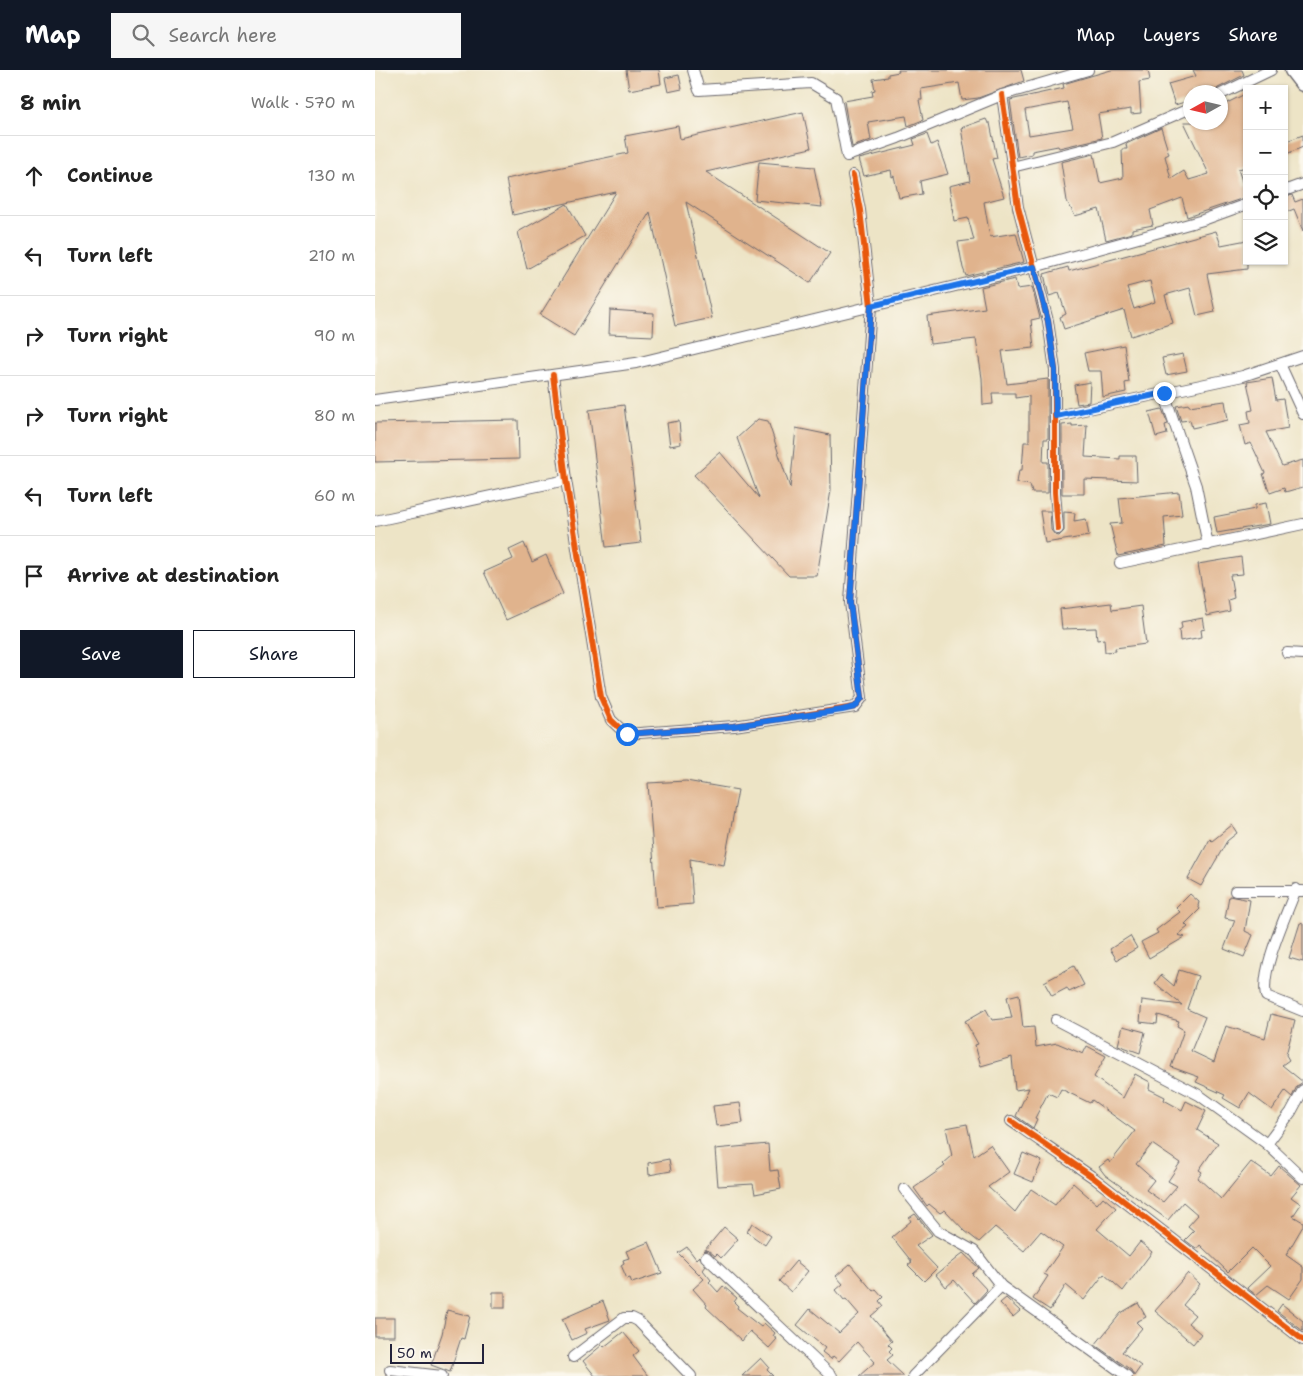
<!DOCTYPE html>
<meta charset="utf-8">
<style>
body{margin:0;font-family:"Shantell Sans",sans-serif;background:#f6f6f6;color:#222}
.controls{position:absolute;right:15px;top:15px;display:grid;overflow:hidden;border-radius:0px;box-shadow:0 1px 4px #0004}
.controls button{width:45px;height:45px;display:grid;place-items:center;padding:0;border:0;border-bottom:1px solid #e0e0e0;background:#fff;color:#222;font:25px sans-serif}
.compass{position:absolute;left:808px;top:15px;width:45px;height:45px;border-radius:50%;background:#fff;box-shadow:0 1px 4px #0004;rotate:262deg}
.scale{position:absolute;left:15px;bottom:12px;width:94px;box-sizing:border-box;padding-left:5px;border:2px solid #22223b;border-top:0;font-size:14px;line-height:18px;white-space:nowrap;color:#22223b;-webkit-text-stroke:4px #fbf7ec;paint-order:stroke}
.stop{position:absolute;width:15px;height:15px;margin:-11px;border:4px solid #1a73e8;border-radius:50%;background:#fff}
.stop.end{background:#1a73e8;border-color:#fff;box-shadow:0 1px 5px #0008}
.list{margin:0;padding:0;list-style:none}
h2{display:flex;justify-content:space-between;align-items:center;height:65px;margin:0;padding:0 20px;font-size:21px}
h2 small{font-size:16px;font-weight:400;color:#767676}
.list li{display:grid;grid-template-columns:32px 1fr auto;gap:15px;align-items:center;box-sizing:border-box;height:80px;padding:0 20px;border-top:1px solid #e0e0e0}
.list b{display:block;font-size:19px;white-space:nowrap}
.list em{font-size:16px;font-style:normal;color:#767676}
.actions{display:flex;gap:10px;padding:15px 20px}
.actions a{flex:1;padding:11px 0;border:1px solid #111827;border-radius:0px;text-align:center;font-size:18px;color:#111827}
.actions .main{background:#111827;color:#fff}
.icon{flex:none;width:28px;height:28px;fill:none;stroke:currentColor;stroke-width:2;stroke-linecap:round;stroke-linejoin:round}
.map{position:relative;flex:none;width:928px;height:1306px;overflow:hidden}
header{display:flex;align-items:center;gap:30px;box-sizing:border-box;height:70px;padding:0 25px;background:#111827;color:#fff}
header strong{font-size:24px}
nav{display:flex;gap:28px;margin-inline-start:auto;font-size:18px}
.search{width:350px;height:45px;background:#f6f6f6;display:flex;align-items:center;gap:12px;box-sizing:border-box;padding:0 18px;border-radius:0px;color:#767676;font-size:19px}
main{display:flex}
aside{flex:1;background:#fff}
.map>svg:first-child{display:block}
.building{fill:#e0b38d;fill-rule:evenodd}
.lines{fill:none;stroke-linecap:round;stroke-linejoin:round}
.minor-casing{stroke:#69666c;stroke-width:12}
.trunk-casing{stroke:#69666c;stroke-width:19}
.minor{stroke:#fff;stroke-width:10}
.trunk{stroke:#fff;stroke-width:16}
.cycleway-casing{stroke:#fbf7ec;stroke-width:9}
.cycleway{stroke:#e8590c;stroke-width:6}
.route{stroke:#1a73e8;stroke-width:6}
</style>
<header>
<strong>Map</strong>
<div class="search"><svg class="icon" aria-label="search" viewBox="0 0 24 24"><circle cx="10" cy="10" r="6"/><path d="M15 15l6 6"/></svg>Search here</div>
<nav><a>Map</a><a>Layers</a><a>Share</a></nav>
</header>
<main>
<aside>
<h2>8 min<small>Walk · 570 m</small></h2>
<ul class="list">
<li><svg class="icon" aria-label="ahead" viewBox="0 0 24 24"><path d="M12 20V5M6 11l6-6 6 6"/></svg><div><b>Continue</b></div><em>130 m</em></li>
<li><svg class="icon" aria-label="left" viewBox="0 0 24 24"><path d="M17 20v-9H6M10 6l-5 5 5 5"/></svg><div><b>Turn left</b></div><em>210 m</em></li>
<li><svg class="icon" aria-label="right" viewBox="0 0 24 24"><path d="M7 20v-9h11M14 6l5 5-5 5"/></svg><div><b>Turn right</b></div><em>90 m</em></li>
<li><svg class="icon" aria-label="right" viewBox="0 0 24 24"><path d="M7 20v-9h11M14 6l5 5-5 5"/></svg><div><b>Turn right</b></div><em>80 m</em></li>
<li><svg class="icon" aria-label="left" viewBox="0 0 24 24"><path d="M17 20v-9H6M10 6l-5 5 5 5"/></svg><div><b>Turn left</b></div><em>60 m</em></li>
<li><svg class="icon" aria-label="arrive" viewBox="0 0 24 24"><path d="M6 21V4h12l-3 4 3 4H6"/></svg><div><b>Arrive at destination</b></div></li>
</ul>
<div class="actions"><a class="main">Save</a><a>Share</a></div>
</aside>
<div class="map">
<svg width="928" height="1306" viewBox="0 0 928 1306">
<rect width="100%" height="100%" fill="#fbf7ec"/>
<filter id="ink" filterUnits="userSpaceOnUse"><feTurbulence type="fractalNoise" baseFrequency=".02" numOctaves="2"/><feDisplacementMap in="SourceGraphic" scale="10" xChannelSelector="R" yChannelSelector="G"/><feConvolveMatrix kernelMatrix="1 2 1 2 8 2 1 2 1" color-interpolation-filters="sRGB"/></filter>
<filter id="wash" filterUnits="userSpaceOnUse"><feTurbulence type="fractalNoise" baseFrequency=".0096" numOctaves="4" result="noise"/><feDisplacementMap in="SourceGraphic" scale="20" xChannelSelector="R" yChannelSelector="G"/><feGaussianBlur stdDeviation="1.12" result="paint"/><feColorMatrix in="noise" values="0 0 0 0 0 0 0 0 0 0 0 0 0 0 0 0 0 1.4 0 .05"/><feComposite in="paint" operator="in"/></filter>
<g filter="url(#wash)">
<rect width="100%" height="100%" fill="#ede4c6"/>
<g id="blocks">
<g class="building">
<polygon points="251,0 284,0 286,14 254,20"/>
<polygon points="523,0 646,0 649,11 603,28 587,30 584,13 546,19 547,30 544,30 548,50 533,56 531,46 493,52 496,70 477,77 469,31 498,26 497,21 500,20 498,9 513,7 513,4 524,2"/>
<path d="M736,0H773L775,10L764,12L766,43L756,44V39L723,44L727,68L684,78L683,76L657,81V84L643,87L635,30L689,18L688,14ZM692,32L698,58L654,65L650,40Z"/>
<polygon points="818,0 867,0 869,5 843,18 839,22 816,22 816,30 800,35 793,14 821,6"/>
<polygon points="304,5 307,19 293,22 290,8"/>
<polygon points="872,23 872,97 863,99 869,117 872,117 872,127 812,147 807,128 775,140 778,155 757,159 757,163 731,170 724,139 700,146 692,131 686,92 719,84 725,113 748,108 747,79 752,79 751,74 786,58 794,84 790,86 796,109 809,101 814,110 834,104 809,52 846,52 846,36"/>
<polygon points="428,42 436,78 331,102 455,183 435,213 311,132 337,248 300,256 275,142 199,266 165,245 241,122 138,145 131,109 253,83 250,66 303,56 305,69"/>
<polygon points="611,49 613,53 615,53 622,88 617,89 629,127 609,132 615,167 641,163 649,192 591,206 588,198 583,172 599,170 593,148 579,151 574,116 595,111 586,58"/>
<polygon points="552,64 556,75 562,72 573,104 545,111 547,124 524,128 519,106 517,107 516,100 489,106 484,89 540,75 538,69"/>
<polygon points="928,65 928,77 909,85 909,72"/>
<polygon points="384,92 439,97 447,137 380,130"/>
<polygon points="917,125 920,132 928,129 928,161 919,139 909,143 909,128"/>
<polygon points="192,134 210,166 152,199 143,162"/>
<path d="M841,161L846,175L872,170V199L832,204L840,242L822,246L815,218L790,225L798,253L756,266L749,240L689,259L685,247L691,244L684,223L674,226L669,204L693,197L694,201ZM775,211L780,232L759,239L752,217Z"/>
<polygon points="640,209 642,219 657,217 665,248 656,250 659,278 627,281 632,314 673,309 673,369 669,369 668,392 673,392 673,423 657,423 655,415 642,413 644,400 647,400 649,372 654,372 654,326 640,328 640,323 617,323 618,334 608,335 607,308 601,269 555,274 552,246 610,238 606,217"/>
<polygon points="235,240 279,243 278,266 234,264"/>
<polygon points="749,275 754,312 750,313 751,322 728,327 726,301 713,301 709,283"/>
<polygon points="808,284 812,301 791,305 787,288"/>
<polygon points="897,308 901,330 908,329 913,358 891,362 907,396 928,390 928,417 910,422 909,418 895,423 888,404 890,403 876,373 870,375 865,355 875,353 873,341 878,340 872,312"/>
<polygon points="715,312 714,332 702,334 699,315"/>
<polygon points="850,331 853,350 817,358 815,350 806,351 801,336 814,334 814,336"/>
<polygon points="249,335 266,473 231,477 214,340"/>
<polygon points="787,339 793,354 790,355 792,364 781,367 774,342"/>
<polygon points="383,349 393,351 415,418 421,358 455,365 456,420 442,506 414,506 319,405 345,382 384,428 362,368"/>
<polygon points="143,350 144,389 0,392 0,353"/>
<polygon points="304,351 306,374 295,376 292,353"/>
<polygon points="697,354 697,356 712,355 710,387 745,389 745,386 761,386 762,411 709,409 709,424 687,424 687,355"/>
<polygon points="804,422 807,445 789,447 791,476 743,486 735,454 747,453 744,428"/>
<polygon points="891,433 895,454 842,463 839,447 880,439 880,435"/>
<polygon points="665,441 675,441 676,460 680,465 684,466 689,461 689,442 700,443 699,451 711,449 714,466 670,473"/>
<polygon points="149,473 157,492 171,485 188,524 131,550 109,502 138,489 134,480"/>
<polygon points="866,487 868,504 855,505 859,528 853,530 855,541 832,546 823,494"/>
<polygon points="736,533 737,540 766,536 771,574 740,578 741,581 730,582 729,569 722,570 721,558 687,559 685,539"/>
<polygon points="828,548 830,559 826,560 827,567 805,571 804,560 807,558 806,552"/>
<polygon points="311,711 363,720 349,795 315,789 318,834 282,837 273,713"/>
<polygon points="857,755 862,763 852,771 826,816 813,809 835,769 837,771"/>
<polygon points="815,824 824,832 823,836 825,839 810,854 813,857 803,865 810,867 774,888 766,872 783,863 781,860 805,842 801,838"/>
<polygon points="854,826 875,830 870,861 878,865 869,887 849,879 860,850 850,848"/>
<polygon points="925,853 928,854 928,892 914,888"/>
<polygon points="755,866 762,878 742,890 735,879"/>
<polygon points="699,896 709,915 694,922 692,918 677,926 669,912"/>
<polygon points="804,900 823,906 812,939 830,947 816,981 839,992 851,956 890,968 896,944 920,950 911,985 914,990 907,995 928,1012 922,1016 917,1027 910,1021 897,1040 874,1023 865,1038 848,1028 850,1025 821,1012 824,1007 796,997 809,960 802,956 804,951 783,945 782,954 765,952 767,930 807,935 780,913 786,905 799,916"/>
<path d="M644,924L648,958L659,957L661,977L682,973L708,984L712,976L731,986L719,1007L748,1028L760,1004L775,1012L774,1019L790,1027L789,1030L807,1040L811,1031L831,1041L822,1060L843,1073L824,1100L827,1102L823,1108L846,1129L876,1092L896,1106L904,1096L926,1115L916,1127L926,1134L918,1146L928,1152V1156L911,1185L928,1197V1209L914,1229L893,1215L881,1225L872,1218L895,1196L877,1178L853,1202L825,1175L822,1179L810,1170L819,1161L813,1156L823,1145L808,1132L793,1150L730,1105L724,1097L733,1090L735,1093L760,1061L717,1030L715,1033L686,1019L682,1027L673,1023L660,1048L662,1049L658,1058L641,1046L654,1018L640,1020L637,987L606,996L600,975L603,974L590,951L611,939L617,950L637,948L632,927ZM777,1074L805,1093L793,1111L802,1116L788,1132L771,1120L779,1110L761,1094Z"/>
<polygon points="748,956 770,962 765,983 743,975"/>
<polygon points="365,1033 368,1053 341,1056 338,1036"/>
<polygon points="592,1054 599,1086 615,1075 634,1102 613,1117 640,1142 656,1119 680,1135 698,1113 722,1134 728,1127 741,1138 722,1159 754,1186 765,1172 777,1182 748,1221 729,1204 709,1230 691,1215 675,1240 658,1229 673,1206 669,1204 688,1177 666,1161 649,1181 620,1157 604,1172 590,1161 570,1140 565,1143 554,1134 552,1136 539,1118 570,1096 568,1094 577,1086 571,1058"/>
<polygon points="393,1074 395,1101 403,1100 406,1119 380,1124 378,1114 343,1116 340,1079"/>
<polygon points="648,1083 667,1091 658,1112 639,1104"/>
<polygon points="294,1089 296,1101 274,1105 273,1093"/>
<polygon points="540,1144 557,1165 541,1176 562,1198 549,1211 533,1195 537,1192 517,1167 536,1151 534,1148"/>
<polygon points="377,1153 396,1166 390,1175 372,1162"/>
<polygon points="349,1157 363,1169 346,1188 342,1184 340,1186 333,1180 329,1181"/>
<polygon points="274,1172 287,1203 257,1213 255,1208 252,1209 246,1195 249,1193 248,1190 254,1188 251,1181"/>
<polygon points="312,1177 321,1189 324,1186 331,1196 328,1200 336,1210 334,1212 343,1222 348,1216 362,1228 359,1232 363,1236 362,1238 386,1257 389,1253 400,1263 398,1266 402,1269 394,1278 375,1261 367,1271 331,1237 332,1235 318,1219 329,1209 303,1183"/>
<polygon points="588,1183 604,1198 597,1204 612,1220 600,1233 579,1210 571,1217 561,1205"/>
<polygon points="421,1191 433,1201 416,1222 404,1211"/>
<polygon points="475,1194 498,1221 501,1219 508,1227 504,1231 508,1236 496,1246 517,1271 513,1274 517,1278 514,1281 518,1285 512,1290 529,1306 484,1306 500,1292 482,1272 464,1291 458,1286 456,1289 447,1282 450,1278 422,1255 435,1239 464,1263 484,1244 471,1229 469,1230 461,1220 468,1214 461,1206"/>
<polygon points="813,1203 825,1214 808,1235 820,1245 813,1253 826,1264 818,1274 780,1241"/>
<rect x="118" y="1222" width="12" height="16"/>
<polygon points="631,1228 645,1241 638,1247 625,1233"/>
<polygon points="228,1231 235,1250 210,1259 212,1263 197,1270 187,1249"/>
<polygon points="763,1233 771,1247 761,1252 767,1258 747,1282 766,1296 759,1306 756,1300 720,1275 746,1243"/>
<polygon points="907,1234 928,1251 928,1261 902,1241"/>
<polygon points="72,1240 95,1246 89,1269 86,1268 75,1302 56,1295 67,1264"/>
<rect x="0" y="1248" width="19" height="18"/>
<polygon points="248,1262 264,1281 258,1286 273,1306 220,1306 208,1291 227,1275 229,1277"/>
<polygon points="386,1288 394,1297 392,1300 398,1306 367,1306"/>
</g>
</g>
</g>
<g filter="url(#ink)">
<use href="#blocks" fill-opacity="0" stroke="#69666c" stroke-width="1"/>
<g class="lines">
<defs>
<g id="minor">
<polyline points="318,0 324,20 436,13 461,28 472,86 523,68 627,25 713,0"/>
<polyline points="846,24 896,0"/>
<polyline points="627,25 643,137 673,251 680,300 680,422 683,459"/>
<polyline points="637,97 738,72 816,38"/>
<polyline points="909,121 928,114"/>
<polyline points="905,294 928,344"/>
<polyline points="178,305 191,410 226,627 236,650 251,664 359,656 480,637 487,628 475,532 496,236 485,140 478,105"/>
<polyline points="789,323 821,416 833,475"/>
<polyline points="0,330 261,293 659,197 828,150 872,134"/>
<polyline points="681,346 868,306 928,286"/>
<polyline points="0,451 191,410"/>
<polyline points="745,493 928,454"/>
<polyline points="912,583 928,584"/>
<path d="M921,819C911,846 885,900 891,926L928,941"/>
<polyline points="860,821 928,821"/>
<polyline points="681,950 824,1025 892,1074 928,1108"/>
<polyline points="636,1051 719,1108 928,1270"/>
<polyline points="892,1074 916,1042 928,1020"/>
<polyline points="529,1119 563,1161 599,1181 626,1216 752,1306"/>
<polyline points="331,1187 457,1306"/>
<polyline points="198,1287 249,1248 257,1248 263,1251 316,1306"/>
<polyline points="15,1300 67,1306"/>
<polyline points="538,1306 626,1216"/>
</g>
<polyline id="trunk" points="918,0 928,13"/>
</defs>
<use href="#minor" class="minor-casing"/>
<use href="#trunk" class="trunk-casing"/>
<use href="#minor" class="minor"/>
<use href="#trunk" class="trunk"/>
<defs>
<g id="cycleway">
<polyline points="627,25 643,137 673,251 680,300 680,422 683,459"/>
<polyline points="178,305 191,410 226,627 236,650 251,664 359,656 480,637 487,628 475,532 496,236 485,140 478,105"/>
<polyline points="636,1051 719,1108 928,1270"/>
</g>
</defs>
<use href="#cycleway" class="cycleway-casing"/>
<use href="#cycleway" class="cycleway"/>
</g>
</g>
<g class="lines" filter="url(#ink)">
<polyline class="route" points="252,664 359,656 467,640 480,637 487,628 475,532 496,236 659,197 673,251 680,300 681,346 789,323"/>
</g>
</svg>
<div class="controls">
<button>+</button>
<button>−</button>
<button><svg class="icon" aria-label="locate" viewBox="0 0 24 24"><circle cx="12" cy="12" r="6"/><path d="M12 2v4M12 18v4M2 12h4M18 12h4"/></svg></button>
<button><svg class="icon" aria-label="layers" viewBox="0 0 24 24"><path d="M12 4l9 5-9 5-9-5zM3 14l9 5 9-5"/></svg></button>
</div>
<svg class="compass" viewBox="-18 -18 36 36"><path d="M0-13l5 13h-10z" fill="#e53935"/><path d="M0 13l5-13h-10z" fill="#767676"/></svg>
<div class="scale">50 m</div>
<div class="stop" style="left:252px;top:664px"></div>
<div class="stop end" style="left:789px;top:323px"></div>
</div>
</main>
